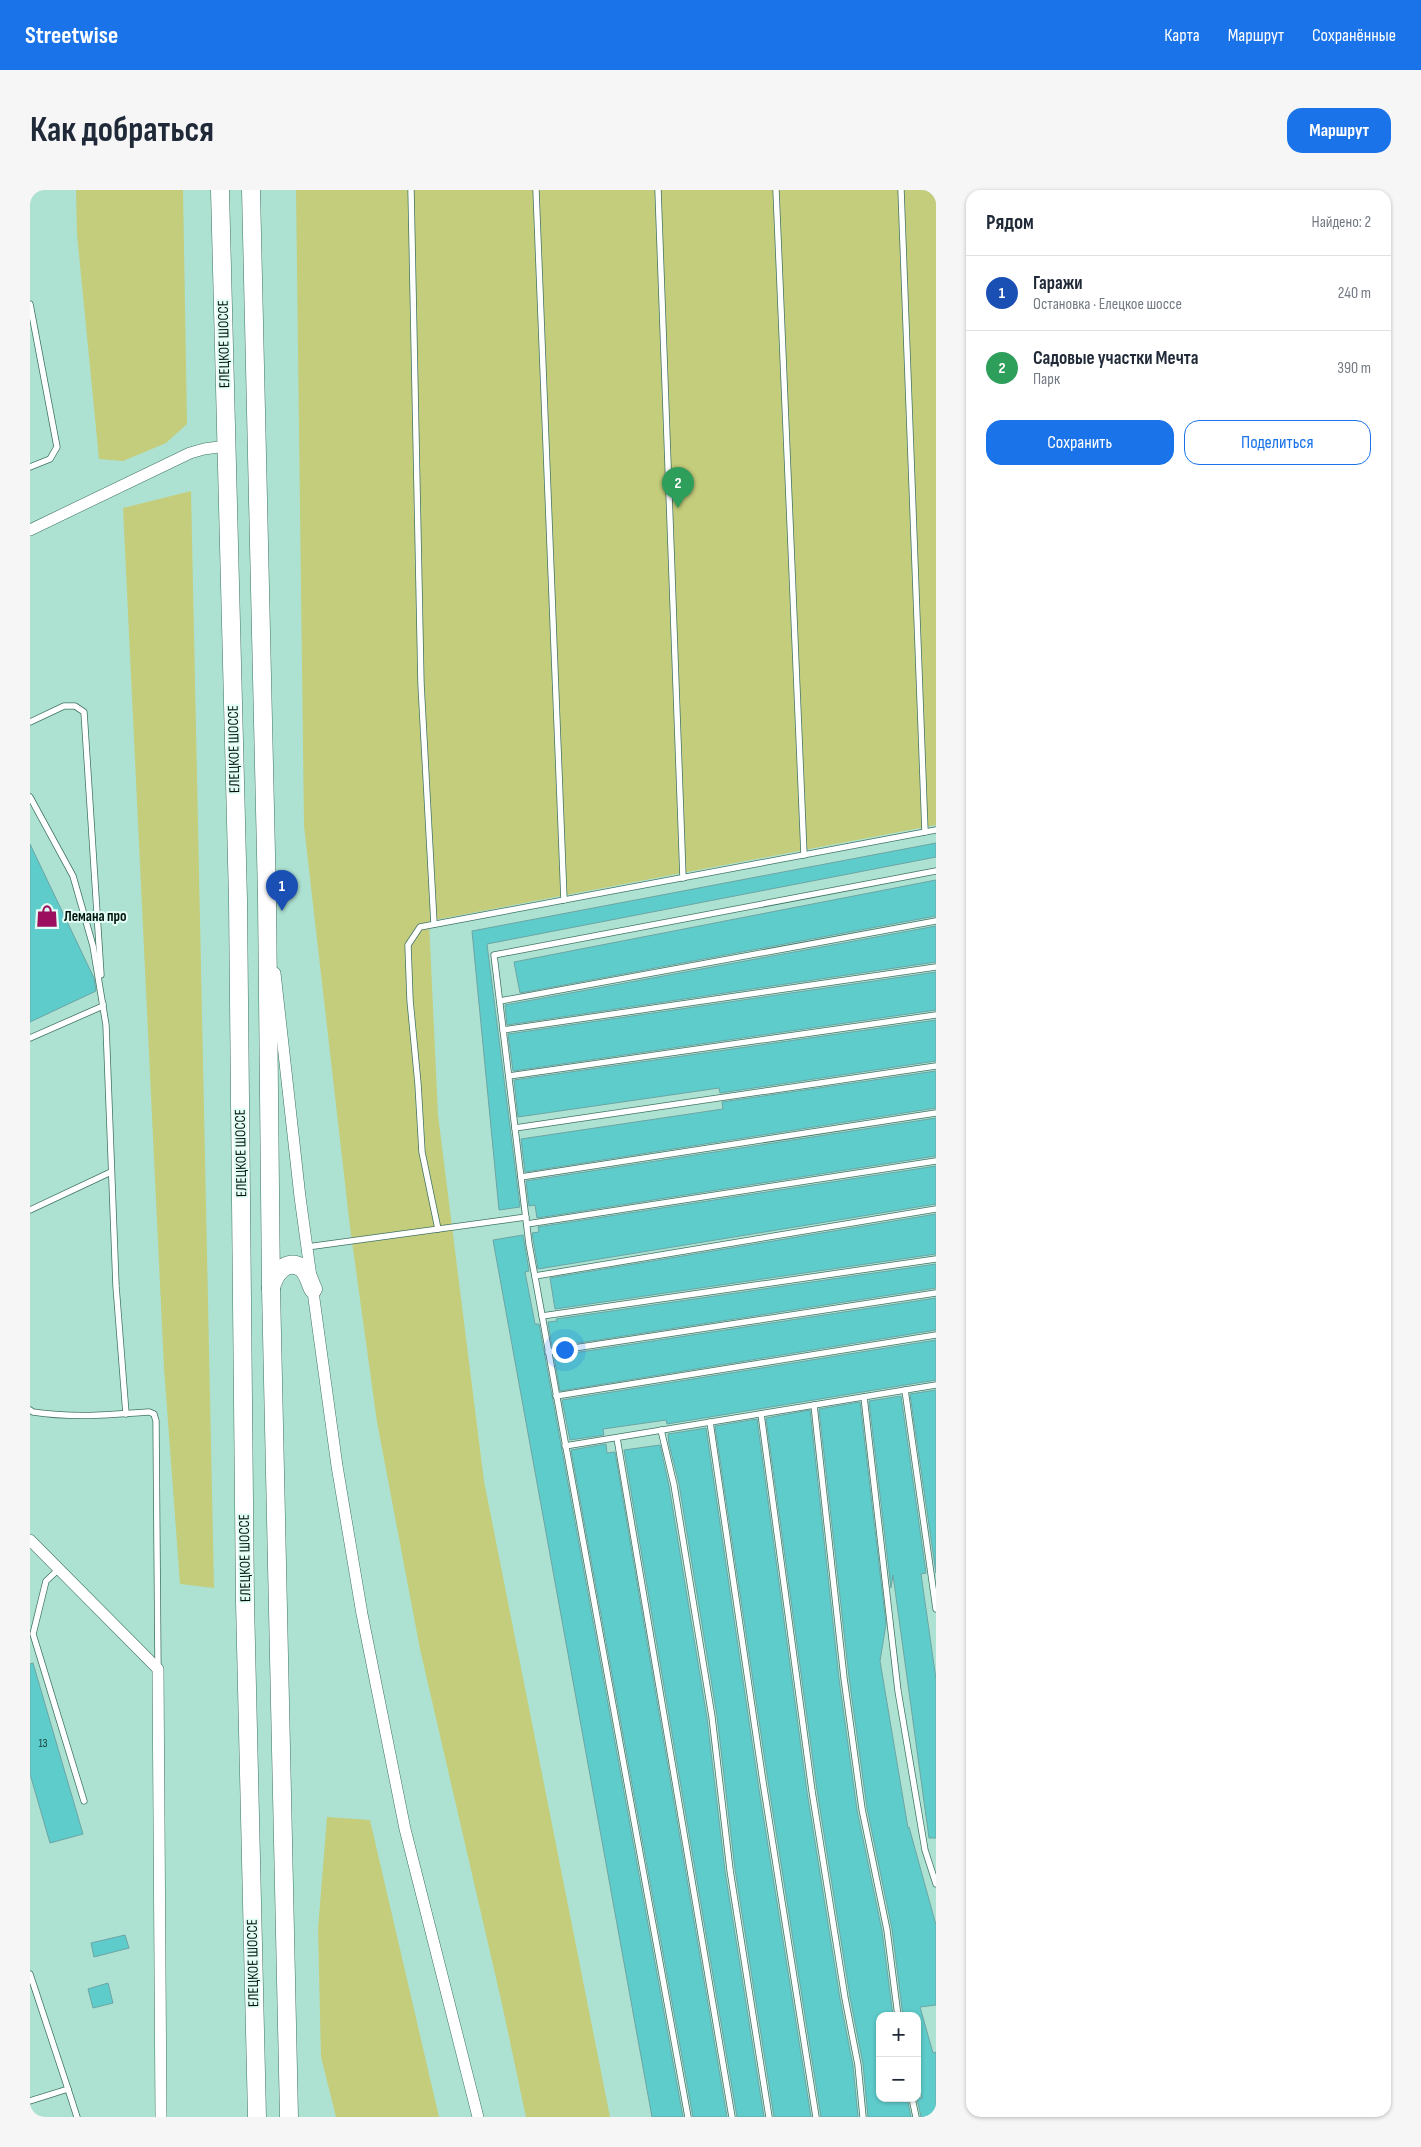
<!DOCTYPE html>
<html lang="ru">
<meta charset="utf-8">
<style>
body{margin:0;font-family:"Sofia Sans Condensed",sans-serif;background:#f6f6f7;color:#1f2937}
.controls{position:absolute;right:15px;bottom:15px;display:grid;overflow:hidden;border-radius:10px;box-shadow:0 1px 4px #0004}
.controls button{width:45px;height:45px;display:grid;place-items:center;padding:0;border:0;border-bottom:1px solid #e0e1e3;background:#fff;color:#1f2937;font:25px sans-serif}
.you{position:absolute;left:534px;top:1159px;width:18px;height:18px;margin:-12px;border:4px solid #fff;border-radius:50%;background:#1a73e8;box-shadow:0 0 0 8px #1a73e833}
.badge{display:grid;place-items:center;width:32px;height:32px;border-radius:50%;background:#1a73e8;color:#fff;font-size:16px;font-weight:700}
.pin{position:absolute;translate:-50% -41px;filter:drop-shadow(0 1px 2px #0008)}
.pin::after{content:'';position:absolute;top:26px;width:18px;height:15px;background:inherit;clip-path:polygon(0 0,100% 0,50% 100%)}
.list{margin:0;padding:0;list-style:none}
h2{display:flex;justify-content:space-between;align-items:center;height:65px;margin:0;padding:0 20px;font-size:21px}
h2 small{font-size:16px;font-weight:400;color:#747a83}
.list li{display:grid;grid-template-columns:32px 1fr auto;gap:15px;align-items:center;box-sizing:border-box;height:75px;padding:0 20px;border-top:1px solid #e0e1e3}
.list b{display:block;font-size:19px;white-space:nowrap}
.list p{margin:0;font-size:16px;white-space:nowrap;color:#747a83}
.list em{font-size:16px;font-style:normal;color:#747a83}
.actions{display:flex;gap:10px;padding:15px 20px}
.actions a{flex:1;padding:11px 0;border:1px solid #1a73e8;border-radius:15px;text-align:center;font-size:18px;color:#1a73e8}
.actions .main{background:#1a73e8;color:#fff}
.map{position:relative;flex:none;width:906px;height:1927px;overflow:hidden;border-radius:15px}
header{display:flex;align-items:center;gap:30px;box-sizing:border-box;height:70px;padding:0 25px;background:#1a73e8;color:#fff}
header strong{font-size:24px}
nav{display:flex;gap:28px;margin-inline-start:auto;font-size:18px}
.intro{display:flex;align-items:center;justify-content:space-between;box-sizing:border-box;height:120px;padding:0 30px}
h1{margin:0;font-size:35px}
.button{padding:12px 22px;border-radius:15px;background:#1a73e8;color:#fff;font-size:18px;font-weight:700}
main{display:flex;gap:30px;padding:0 30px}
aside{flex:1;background:#fff;border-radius:15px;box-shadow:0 1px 4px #0004}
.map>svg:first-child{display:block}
.green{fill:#c4cd7b}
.building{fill:#5ecccb;stroke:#6ca5a4}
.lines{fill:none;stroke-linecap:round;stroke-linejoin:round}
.service-casing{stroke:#407365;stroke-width:7}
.minor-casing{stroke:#407365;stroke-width:12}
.primary-casing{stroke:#407365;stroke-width:19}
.service{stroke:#fff;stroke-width:5.5}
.minor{stroke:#fff;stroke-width:11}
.primary{stroke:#fff;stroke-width:18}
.labels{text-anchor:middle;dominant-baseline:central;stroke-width:4;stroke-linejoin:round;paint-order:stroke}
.number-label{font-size:12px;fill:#18413d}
.street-label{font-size:15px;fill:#01130e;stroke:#e2fdf4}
.poi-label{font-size:15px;font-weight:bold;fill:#01130e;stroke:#e2fdf4;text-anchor:start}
</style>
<header>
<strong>Streetwise</strong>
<nav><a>Карта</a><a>Маршрут</a><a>Сохранённые</a></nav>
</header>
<div class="intro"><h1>Как добраться</h1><a class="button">Маршрут</a></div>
<main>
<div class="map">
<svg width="906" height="1927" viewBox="0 0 906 1927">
<rect width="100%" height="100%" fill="#ade2d2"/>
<g class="green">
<polygon points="46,0 153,0 157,234 136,253 93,271 69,269 47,44"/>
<polygon points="266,0 906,0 906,635 399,731 408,925 454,1291 580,1927 496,1927 472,1814 390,1459 347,1232 320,1037 274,636"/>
<polygon points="161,301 184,1398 150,1394 134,1178 93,318"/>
<polygon points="297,1627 340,1630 409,1927 306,1927 291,1867 288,1739"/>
</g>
<g class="building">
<polygon points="906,653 906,667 457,754 490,1017 469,1020 442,741"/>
<polygon points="0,654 64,788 66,801 0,832"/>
<polygon points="906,690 906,726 490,803 484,772"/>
<polygon points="906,736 906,772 477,835 475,815"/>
<polygon points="906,782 906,820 483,881 478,844"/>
<polygon points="906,830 906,871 690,903 689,898 488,927 484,890"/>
<polygon points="906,881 906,918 495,982 491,949 693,919 692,912"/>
<polygon points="906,928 906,966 507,1028 505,1015 499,1016 496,991"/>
<polygon points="906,976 906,1014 508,1079 502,1043 509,1042 508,1037"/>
<polygon points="906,1024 906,1064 525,1119 520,1088"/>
<polygon points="493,1045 499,1081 495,1082 505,1134 509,1134 653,1927 622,1927 463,1050"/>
<polygon points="906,1074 906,1098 522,1157 518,1132 527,1131 526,1129"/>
<polygon points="906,1108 906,1140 530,1201 524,1166"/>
<polygon points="906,1150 906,1190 637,1234 636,1230 573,1239 574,1245 540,1250 532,1210"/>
<polygon points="906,1200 906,1383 880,1204"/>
<polygon points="871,1206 896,1383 891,1384 906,1489 906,1648 899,1648 863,1385 861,1398 839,1211"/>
<polygon points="830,1212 856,1434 850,1471 878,1638 879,1637 906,1735 906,1815 890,1817 903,1863 906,1862 906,1927 891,1927 887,1908 892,1908 887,1890 887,1826 873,1826 862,1739 837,1618 819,1487 789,1219"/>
<polygon points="780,1220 809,1489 827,1620 852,1741 863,1826 850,1826 850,1908 877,1908 881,1927 838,1927 833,1874 820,1807 787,1600 736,1228"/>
<polygon points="727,1229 777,1602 810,1809 823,1876 828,1927 791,1927 738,1591 685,1236"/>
<polygon points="676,1238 728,1593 781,1927 744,1927 705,1679 687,1526 649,1294 639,1254 638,1244"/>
<polygon points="576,1254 577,1263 585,1262 697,1927 663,1927 541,1260"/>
<polygon points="630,1255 639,1296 677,1528 695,1681 734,1927 707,1927 594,1260"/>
<polygon points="3,1473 53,1644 20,1653 0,1584 0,1474"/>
<polygon points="95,1745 99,1758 64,1767 61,1753"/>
<polygon points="78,1793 83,1813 63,1818 58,1799"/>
</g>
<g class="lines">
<defs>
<g id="service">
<polyline points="381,0 391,494 404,734"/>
<polyline points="506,0 534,710"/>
<polyline points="628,0 653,688"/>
<polyline points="746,0 774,665"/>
<polyline points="871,0 895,642"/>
<polyline points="0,114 27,257 20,269 0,277"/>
<polyline points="0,532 34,516 45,516 54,522 71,785"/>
<polyline points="0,607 43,686 63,756 76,835 86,1096 96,1224"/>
<polyline points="470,811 906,731"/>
<polyline points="473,840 906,777"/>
<polyline points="0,848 73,816 73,814"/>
<polyline points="479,886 906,825"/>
<polyline points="485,938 906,876"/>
<polyline points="491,987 906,923"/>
<polyline points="0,1020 81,982"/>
<polyline points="497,1034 906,971"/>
<polyline points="408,1039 392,962 388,894 380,810 378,755 390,737 906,640"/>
<polyline points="277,1057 496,1027"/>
<polyline points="505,1086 906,1019"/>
<polyline points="512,1126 906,1069"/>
<polyline points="518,1162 906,1103"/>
<polyline points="875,1200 906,1419"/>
<polyline points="526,1206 906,1145"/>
<polyline points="834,1207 868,1501 895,1660 906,1694"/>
<polyline points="784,1215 814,1488 832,1619 857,1740 868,1826"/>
<path d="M0,1220L3,1222C42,1228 80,1225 119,1222L124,1224L126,1231L128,1478"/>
<polyline points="731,1224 782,1601 815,1808 828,1875 833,1927"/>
<polyline points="680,1232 733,1592 786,1927"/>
<polyline points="631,1240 644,1295 682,1527 700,1680 739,1927"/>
<polyline points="587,1248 702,1927"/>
<polyline points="535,1256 906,1195"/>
<polyline points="29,1379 16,1391 3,1444 54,1611"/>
<polyline points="0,1784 38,1899"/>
<polyline points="882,1908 886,1927"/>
<polyline points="0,1911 38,1899 47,1927"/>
<polyline points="658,1927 499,1054 464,765 906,681"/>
</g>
<g id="minor">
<polyline points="0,340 160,263 174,259 196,256"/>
<polyline points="245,783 270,1007 307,1276 332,1424 375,1639 448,1927"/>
<polyline points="0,1350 128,1479 131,1927"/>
</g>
<g id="primary">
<polyline points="190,0 208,710 215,1412 227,1927"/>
<polyline points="221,0 237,708 241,1098 259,1927"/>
<path d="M241,1098C244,1085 256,1067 272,1078C278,1083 280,1093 283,1099"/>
</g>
</defs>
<use href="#service" class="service-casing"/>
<use href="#minor" class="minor-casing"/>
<use href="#primary" class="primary-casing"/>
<use href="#service" class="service"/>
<use href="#minor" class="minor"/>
<use href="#primary" class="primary"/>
</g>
<defs>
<symbol id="shop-bare" viewBox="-9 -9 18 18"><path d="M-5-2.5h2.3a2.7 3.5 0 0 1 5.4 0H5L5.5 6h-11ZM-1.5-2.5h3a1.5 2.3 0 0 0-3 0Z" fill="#9c0f5e" stroke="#e2fdf4" stroke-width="2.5" paint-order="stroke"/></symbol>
</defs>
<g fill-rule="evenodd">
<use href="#shop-bare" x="1" y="710" width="32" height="32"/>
</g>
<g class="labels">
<g class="number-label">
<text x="13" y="1553">13</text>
</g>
<g class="street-label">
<text transform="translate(194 154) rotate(-91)">ЕЛЕЦКОЕ ШОССЕ</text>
<text transform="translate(204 559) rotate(-91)">ЕЛЕЦКОЕ ШОССЕ</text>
<text transform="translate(211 963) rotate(-91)">ЕЛЕЦКОЕ ШОССЕ</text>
<text transform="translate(215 1368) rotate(-91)">ЕЛЕЦКОЕ ШОССЕ</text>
<text transform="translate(223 1773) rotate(-91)">ЕЛЕЦКОЕ ШОССЕ</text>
</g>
<g class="poi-label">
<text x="34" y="726">Лемана про</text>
</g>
</g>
</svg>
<div class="controls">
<button>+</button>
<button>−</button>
</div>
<div class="you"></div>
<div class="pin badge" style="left:252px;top:721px;background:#1a4fb4">1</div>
<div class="pin badge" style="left:648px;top:318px;background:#2e9e5b">2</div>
</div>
<aside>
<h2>Рядом<small>Найдено: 2</small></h2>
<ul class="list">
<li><span class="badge" style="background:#1a4fb4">1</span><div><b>Гаражи</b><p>Остановка · Елецкое шоссе</p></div><em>240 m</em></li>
<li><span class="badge" style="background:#2e9e5b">2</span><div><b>Садовые участки Мечта</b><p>Парк</p></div><em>390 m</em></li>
</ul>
<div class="actions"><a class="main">Сохранить</a><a>Поделиться</a></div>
</aside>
</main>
